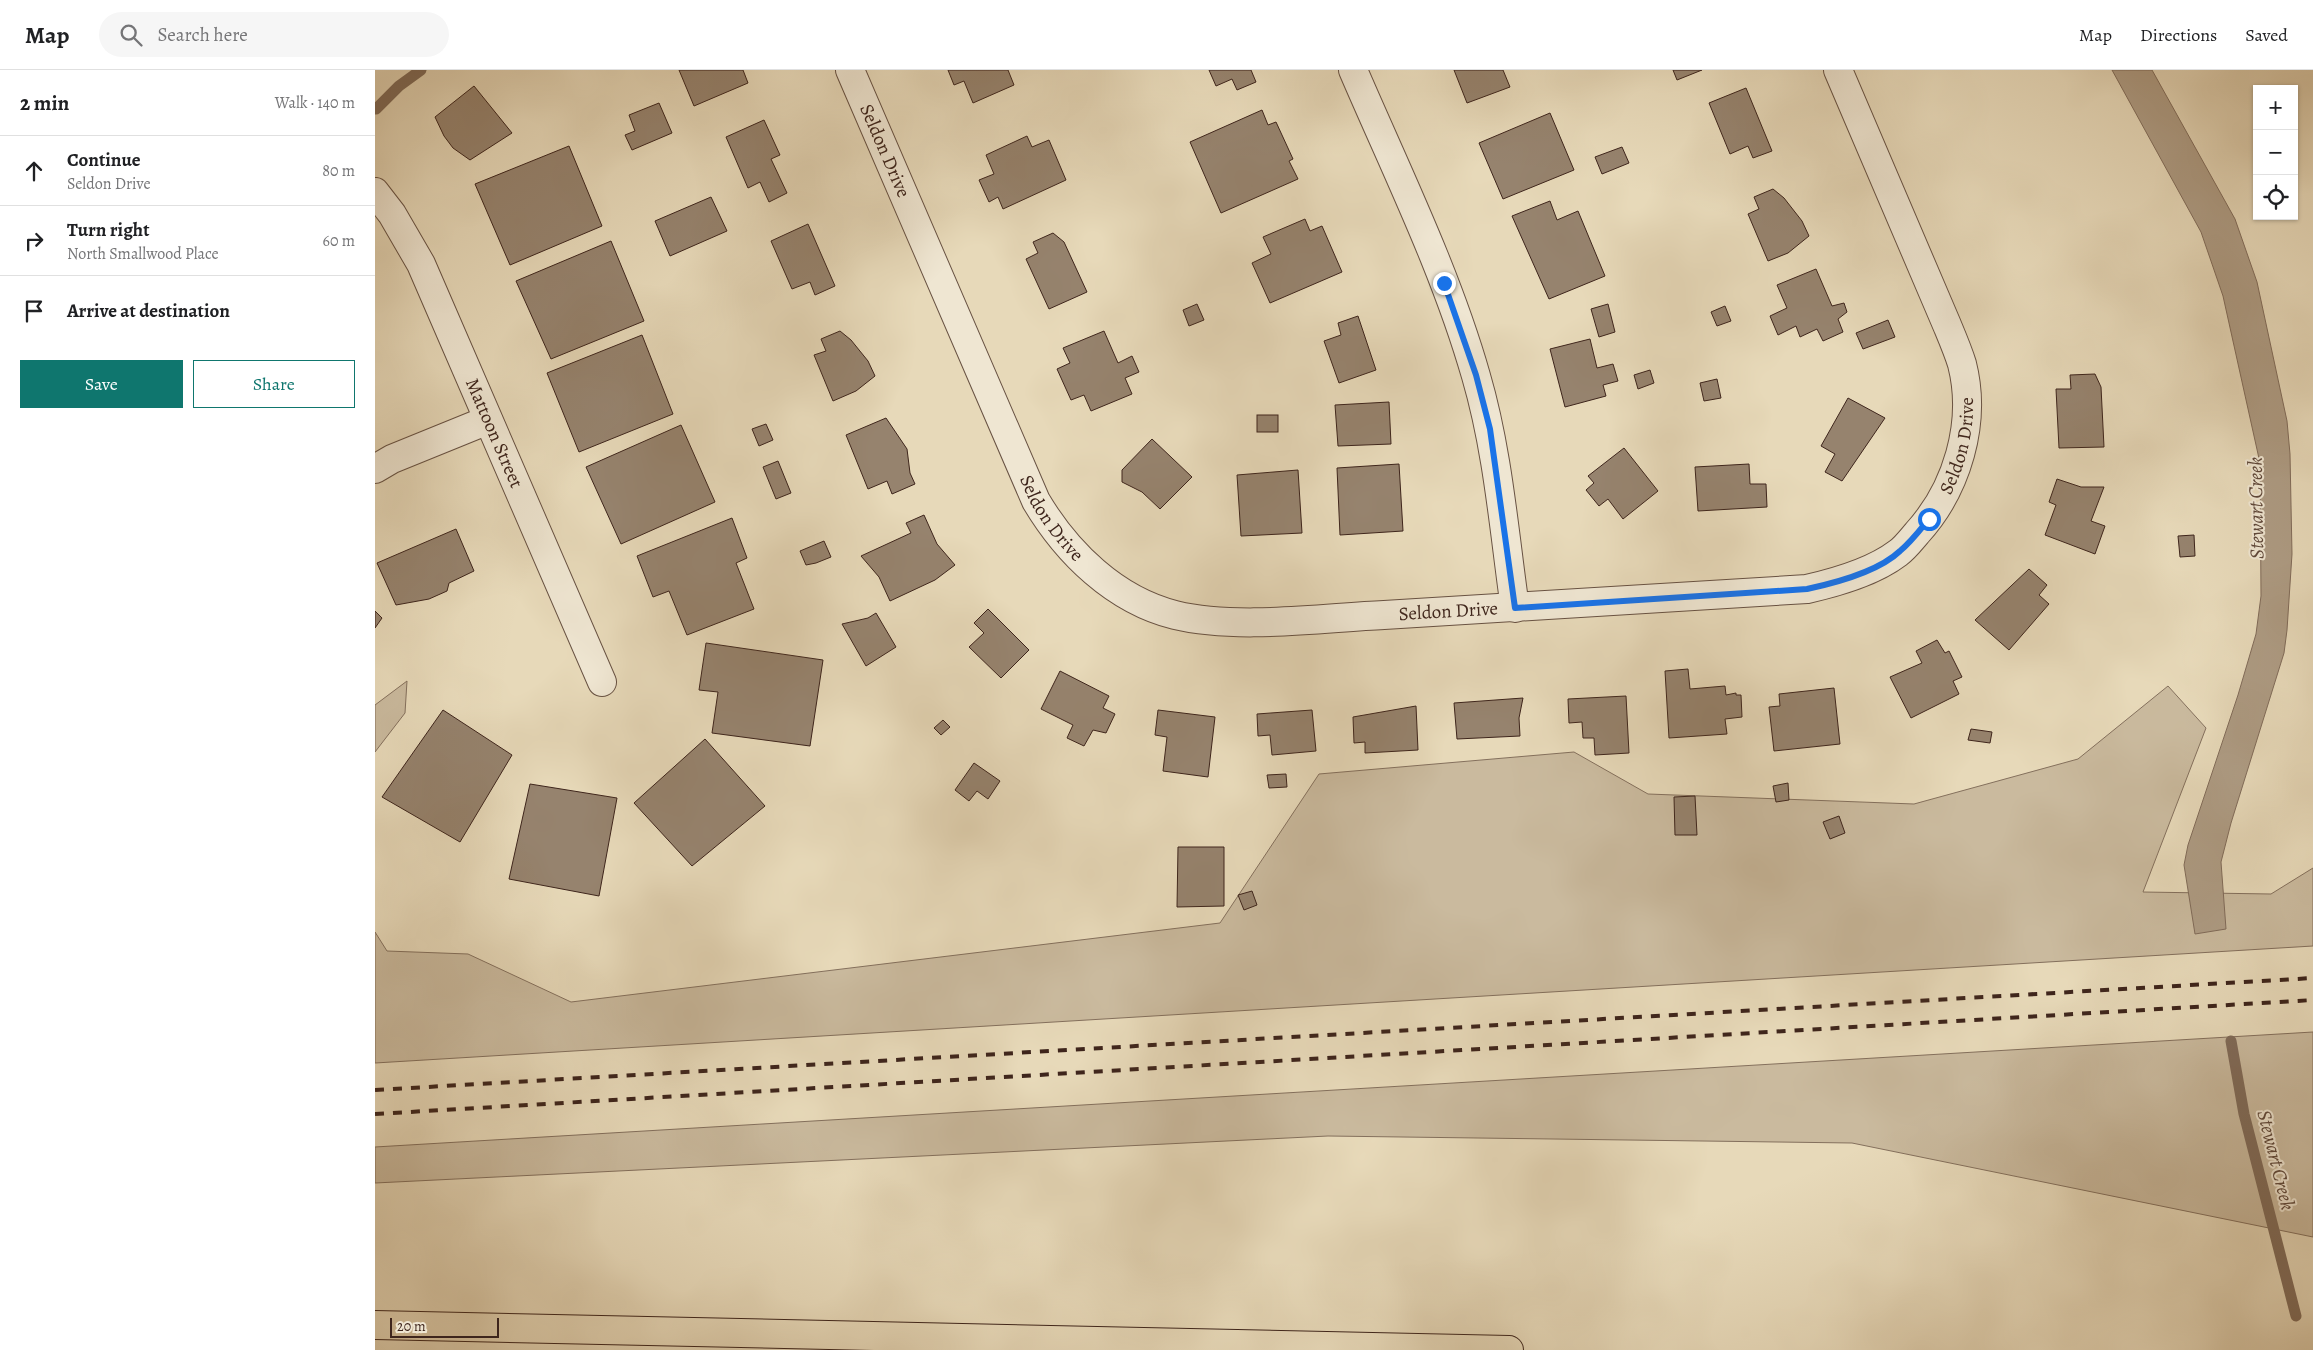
<!DOCTYPE html>
<meta charset="utf-8">
<style>
body{margin:0;font-family:Alegreya,serif;background:#f6f6f6;color:#202124}
.controls{position:absolute;right:15px;top:15px;display:grid;overflow:hidden;border-radius:0px;box-shadow:0 1px 4px #0004}
.controls button{width:45px;height:45px;display:grid;place-items:center;padding:0;border:0;border-bottom:1px solid #e0e0e0;background:#fff;color:#202124;font:25px sans-serif}
.scale{position:absolute;left:15px;bottom:12px;width:109px;box-sizing:border-box;padding-left:5px;border:2px solid #3e251c;border-top:0;font-size:14px;line-height:18px;white-space:nowrap;color:#3e251c;-webkit-text-stroke:4px #efe6d2;paint-order:stroke}
.stop{position:absolute;width:15px;height:15px;margin:-11px;border:4px solid #1a73e8;border-radius:50%;background:#fff}
.stop.end{background:#1a73e8;border-color:#fff;box-shadow:0 1px 5px #0008}
.list{margin:0;padding:0;list-style:none}
h2{display:flex;justify-content:space-between;align-items:center;height:65px;margin:0;padding:0 20px;font-size:21px}
h2 small{font-size:16px;font-weight:400;color:#757577}
.list li{display:grid;grid-template-columns:32px 1fr auto;gap:15px;align-items:center;box-sizing:border-box;height:70px;padding:0 20px;border-top:1px solid #e0e0e0}
.list b{display:block;font-size:19px;white-space:nowrap}
.list p{margin:0;font-size:16px;white-space:nowrap;color:#757577}
.list em{font-size:16px;font-style:normal;color:#757577}
.actions{display:flex;gap:10px;padding:15px 20px}
.actions a{flex:1;padding:11px 0;border:1px solid #0f766e;border-radius:0px;text-align:center;font-size:18px;color:#0f766e}
.actions .main{background:#0f766e;color:#fff}
.icon{flex:none;width:28px;height:28px;fill:none;stroke:currentColor;stroke-width:2;stroke-linecap:round;stroke-linejoin:round}
.map{position:relative;flex:none;width:1938px;height:1280px;overflow:hidden}
header{display:flex;align-items:center;gap:30px;box-sizing:border-box;height:70px;padding:0 25px;background:#fff;border-bottom:1px solid #e0e0e0}
header strong{font-size:24px}
nav{display:flex;gap:28px;margin-inline-start:auto;font-size:18px}
.search{width:350px;height:45px;background:#f6f6f6;display:flex;align-items:center;gap:12px;box-sizing:border-box;padding:0 18px;border-radius:28px;color:#757577;font-size:19px}
main{display:flex}
aside{flex:1;background:#fff}
.map>svg:first-child{display:block}
.green{fill:#caba9e;stroke:#84705d}
.water{fill:#ae9c84;stroke:#816c5a}
.lines{fill:none;stroke-linecap:round;stroke-linejoin:round}
.stream{stroke:#816c5a;stroke-width:11}
.building{fill:#96836e;stroke:#3e251c}
.minor-casing{stroke:#685243;stroke-width:30}
.highway-casing{stroke:#3e251c;stroke-width:30}
.minor{stroke:#efe6d2;stroke-width:28}
.highway{stroke:#e7d9b9;stroke-width:28}
.rail{stroke:#3e251c;stroke-width:4;stroke-dasharray:9 9;stroke-linecap:butt}
.route{stroke:#1a73e8;stroke-width:6}
.labels{text-anchor:middle;dominant-baseline:central;stroke-width:4;stroke-linejoin:round;paint-order:stroke}
.street-label{font-size:19px;fill:#3e251c;stroke:#efe6d2}
.water-label{font-size:20px;font-style:italic;fill:#60493b;stroke:#efe6d2}
</style>
<header>
<strong>Map</strong>
<div class="search"><svg class="icon" aria-label="search" viewBox="0 0 24 24"><circle cx="10" cy="10" r="6"/><path d="M15 15l6 6"/></svg>Search here</div>
<nav><a>Map</a><a>Directions</a><a>Saved</a></nav>
</header>
<main>
<aside>
<h2>2 min<small>Walk · 140 m</small></h2>
<ul class="list">
<li><svg class="icon" aria-label="ahead" viewBox="0 0 24 24"><path d="M12 20V5M6 11l6-6 6 6"/></svg><div><b>Continue</b><p>Seldon Drive</p></div><em>80 m</em></li>
<li><svg class="icon" aria-label="right" viewBox="0 0 24 24"><path d="M7 20v-9h11M14 6l5 5-5 5"/></svg><div><b>Turn right</b><p>North Smallwood Place</p></div><em>60 m</em></li>
<li><svg class="icon" aria-label="arrive" viewBox="0 0 24 24"><path d="M6 21V4h12l-3 4 3 4H6"/></svg><div><b>Arrive at destination</b></div></li>
</ul>
<div class="actions"><a class="main">Save</a><a>Share</a></div>
</aside>
<div class="map">
<svg width="1938" height="1280" viewBox="0 0 1938 1280">
<rect width="100%" height="100%" fill="#e7d9b9"/>
<filter id="stains"><feTurbulence type="fractalNoise" baseFrequency=".004" numOctaves="4"/><feColorMatrix values="0 0 0 0 .2 0 0 0 0 .09 0 0 0 0 .02 0 0 0 .5 -.17"/></filter>
<radialGradient id="worn" r=".72"><stop offset=".6" stop-color="#630" stop-opacity="0"/><stop offset="1" stop-color="#630" stop-opacity=".3"/></radialGradient>
<g class="green">
<polygon points="32,611 30,643 0,682 0,635"/>
<polygon points="1793,616 1831,658 1768,822 1896,824 1938,798 1938,876 0,993 0,862 12,881 93,884 196,932 845,853 944,704 1199,682 1273,724 1539,734 1703,689"/>
<polygon points="1938,962 1938,1167 1477,1073 953,1066 0,1113 0,1077"/>
</g>
<polygon class="water" points="1737,0 1777,0 1860,149 1882,212 1912,351 1915,384 1917,484 1912,560 1909,583 1856,753 1846,792 1851,859 1820,864 1809,795 1813,775 1863,625 1881,564 1886,526 1885,393 1848,226 1826,162"/>
<g class="lines">
<g class="stream">
<polyline points="1,39 24,16 46,0"/>
<polyline points="1856,971 1869,1044 1921,1246"/>
</g>
</g>
<g class="building">
<polygon points="304,0 368,0 373,13 319,36"/>
<polygon points="573,0 633,0 639,15 598,33 589,11 579,15"/>
<polygon points="834,0 876,0 881,12 862,20 857,9 841,16"/>
<polygon points="1079,0 1128,0 1135,17 1092,33"/>
<polygon points="1298,0 1327,0 1302,10"/>
<polygon points="99,16 137,63 95,90 78,78 69,66 60,47"/>
<polygon points="1371,18 1397,81 1378,88 1373,76 1355,84 1334,33"/>
<polygon points="284,33 297,63 257,80 250,65 260,61 254,45"/>
<polygon points="887,40 893,55 901,52 918,89 914,91 923,109 846,143 815,72"/>
<polygon points="1175,43 1199,100 1128,129 1104,73"/>
<polygon points="389,50 405,85 396,89 412,123 394,132 385,112 373,118 351,67"/>
<polygon points="652,66 657,77 674,70 691,110 628,139 623,127 614,132 604,110 619,104 611,85"/>
<polygon points="194,76 227,156 135,195 100,114"/>
<polygon points="1247,77 1254,93 1227,104 1220,87"/>
<polygon points="1398,119 1409,128 1427,151 1434,166 1413,183 1393,191 1373,144 1384,139 1379,127"/>
<polygon points="336,127 352,161 295,186 280,151"/>
<polygon points="1175,131 1182,150 1203,141 1230,206 1174,229 1137,146"/>
<polygon points="930,149 935,161 947,156 967,202 895,233 877,193 896,184 888,167"/>
<polygon points="433,154 460,216 440,225 435,212 417,219 396,171"/>
<polygon points="678,163 689,172 712,222 674,239 651,189 663,183 658,172"/>
<polygon points="236,171 269,251 176,289 141,211"/>
<polygon points="1441,199 1457,236 1469,233 1472,242 1463,249 1468,262 1448,271 1442,259 1425,267 1421,256 1403,265 1395,246 1412,238 1402,215"/>
<polygon points="822,234 829,250 814,256 808,240"/>
<polygon points="1233,234 1240,262 1224,267 1216,239"/>
<polygon points="1350,236 1356,251 1342,256 1336,242"/>
<polygon points="983,246 1001,300 964,313 949,271 966,265 963,253"/>
<polygon points="1513,250 1520,267 1488,279 1481,263"/>
<polygon points="465,261 476,270 493,291 500,306 481,321 458,331 439,285 451,281 446,269"/>
<polygon points="729,261 743,293 757,286 764,302 750,308 757,324 716,341 709,325 696,330 682,299 695,293 688,278"/>
<polygon points="267,265 298,344 204,382 172,303"/>
<polygon points="1215,269 1222,298 1238,294 1243,311 1228,315 1231,326 1190,337 1175,279"/>
<polygon points="1275,300 1279,313 1263,319 1259,305"/>
<polygon points="1720,304 1726,317 1729,377 1684,378 1681,319 1696,319 1695,305"/>
<polygon points="1342,309 1346,328 1329,331 1325,313"/>
<polygon points="1473,328 1510,348 1467,411 1450,402 1460,384 1446,376"/>
<polygon points="1014,332 1016,374 963,376 960,335"/>
<rect x="882" y="345" width="21" height="17"/>
<polygon points="511,348 532,379 535,403 540,414 517,424 512,411 493,419 471,365"/>
<polygon points="391,354 398,370 384,376 377,359"/>
<polygon points="306,355 340,432 246,474 211,397"/>
<polygon points="777,369 817,407 785,439 767,422 747,412 747,400"/>
<polygon points="1249,378 1283,421 1248,449 1233,429 1224,436 1211,420 1219,413 1213,406"/>
<polygon points="403,391 416,423 401,429 388,397"/>
<polygon points="1024,394 1028,461 965,465 962,398"/>
<polygon points="1374,394 1375,414 1391,414 1392,437 1323,441 1320,397"/>
<polygon points="923,400 927,463 866,466 862,405"/>
<polygon points="1682,409 1706,417 1729,417 1716,451 1730,456 1720,484 1670,465 1681,435 1674,432"/>
<polygon points="549,445 562,474 580,495 560,510 515,531 504,507 486,486 536,463 531,453"/>
<polygon points="357,448 372,488 361,493 379,539 312,565 294,521 278,527 262,486"/>
<polygon points="81,459 99,501 74,513 72,521 54,529 21,535 2,493"/>
<polygon points="1819,465 1820,486 1805,487 1803,466"/>
<polygon points="449,471 456,487 441,493 431,495 425,481"/>
<polygon points="1654,499 1672,515 1664,525 1674,534 1634,580 1600,550"/>
<polygon points="613,539 654,580 626,608 594,577 609,563 599,553"/>
<polygon points="0,541 7,548 0,558"/>
<polygon points="501,543 521,577 491,596 467,554 493,548"/>
<polygon points="1562,570 1570,583 1574,581 1587,607 1578,611 1584,624 1536,648 1515,607 1547,593 1541,581"/>
<polygon points="331,573 448,590 435,676 337,663 343,622 324,620"/>
<polygon points="1313,599 1315,619 1350,616 1351,625 1361,623 1361,625 1366,625 1367,647 1350,649 1352,664 1294,668 1290,601"/>
<polygon points="685,601 734,626 728,638 740,644 731,663 718,660 709,676 692,668 698,655 666,639"/>
<polygon points="1459,618 1465,674 1399,681 1394,637 1405,636 1404,624"/>
<polygon points="1251,626 1254,683 1220,685 1219,668 1208,668 1207,652 1194,653 1193,629"/>
<polygon points="1148,628 1144,648 1145,666 1082,669 1079,633"/>
<polygon points="1041,636 1043,680 990,683 990,672 979,673 978,647"/>
<polygon points="68,640 137,685 85,772 7,727"/>
<polygon points="783,640 840,647 833,707 788,701 792,667 780,665"/>
<polygon points="937,640 941,681 897,685 895,665 883,666 882,644"/>
<polygon points="568,650 575,657 566,665 559,658"/>
<polygon points="1596,659 1617,662 1615,673 1593,670"/>
<polygon points="330,669 390,736 317,796 259,733"/>
<polygon points="599,693 625,711 613,729 602,721 594,731 580,720"/>
<polygon points="911,704 912,717 894,718 892,705"/>
<polygon points="1413,713 1414,730 1401,732 1398,716"/>
<polygon points="155,714 242,728 224,826 134,809"/>
<polygon points="1320,726 1322,765 1300,765 1299,727"/>
<polygon points="1464,746 1470,763 1455,769 1448,752"/>
<polygon points="803,777 849,777 849,836 802,837"/>
<polygon points="877,821 882,835 869,840 863,825"/>
</g>
<g class="lines">
<defs>
<g id="minor">
<path id="s1" d="M475,0L661,431C692,483 740,530 800,545C862,560 945,548 1009,545C1150,537 1291,528 1432,519C1463,512 1498,502 1523,483C1530,478 1536,470 1542,463C1582,419 1602,353 1587,294C1583,281 1577,267 1572,255L1463,0"/>
<path d="M978,0C1021,100 1071,201 1101,306C1123,381 1129,461 1140,538"/>
<path id="s2" d="M0,122L17,144L46,194L227,612"/>
<polyline points="0,399 17,389 113,350"/>
</g>
<polyline id="highway" points="0,1255 1134,1280"/>
</defs>
<use href="#minor" class="minor-casing"/>
<use href="#highway" class="highway-casing"/>
<use href="#minor" class="minor"/>
<use href="#highway" class="highway"/>
<g class="rail">
<polyline points="0,1020 1938,908"/>
<polyline points="0,1044 1938,930"/>
</g>
</g>
<g class="lines">
<path class="route" d="M1069,213L1101,305L1115,359L1140,538L1432,519C1460,513 1504,501 1525,481C1536,472 1545,460 1554,449"/>
</g>
<g class="labels">
<g class="street-label">
<text stroke="none"><textPath href="#s1" startOffset="88">Seldon Drive</textPath></text>
<text stroke="none"><textPath href="#s2" startOffset="270">Mattoon Street</textPath></text>
<text stroke="none"><textPath href="#s1" startOffset="1512">Seldon Drive</textPath></text>
<text stroke="none"><textPath href="#s1" startOffset="492">Seldon Drive</textPath></text>
<text stroke="none"><textPath href="#s1" startOffset="928">Seldon Drive</textPath></text>
</g>
<g class="water-label">
<text transform="translate(1881 438) rotate(-91)">Stewart Creek</text>
<text transform="translate(1901 1090) rotate(76)">Stewart Creek</text>
</g>
</g>
<rect width="100%" height="100%" filter="url(#stains)"/>
<rect width="100%" height="100%" fill="url(#worn)"/>
</svg>
<div class="controls">
<button>+</button>
<button>−</button>
<button><svg class="icon" aria-label="locate" viewBox="0 0 24 24"><circle cx="12" cy="12" r="6"/><path d="M12 2v4M12 18v4M2 12h4M18 12h4"/></svg></button>
</div>
<div class="scale">20 m</div>
<div class="stop" style="left:1554px;top:449px"></div>
<div class="stop end" style="left:1069px;top:213px"></div>
</div>
</main>
